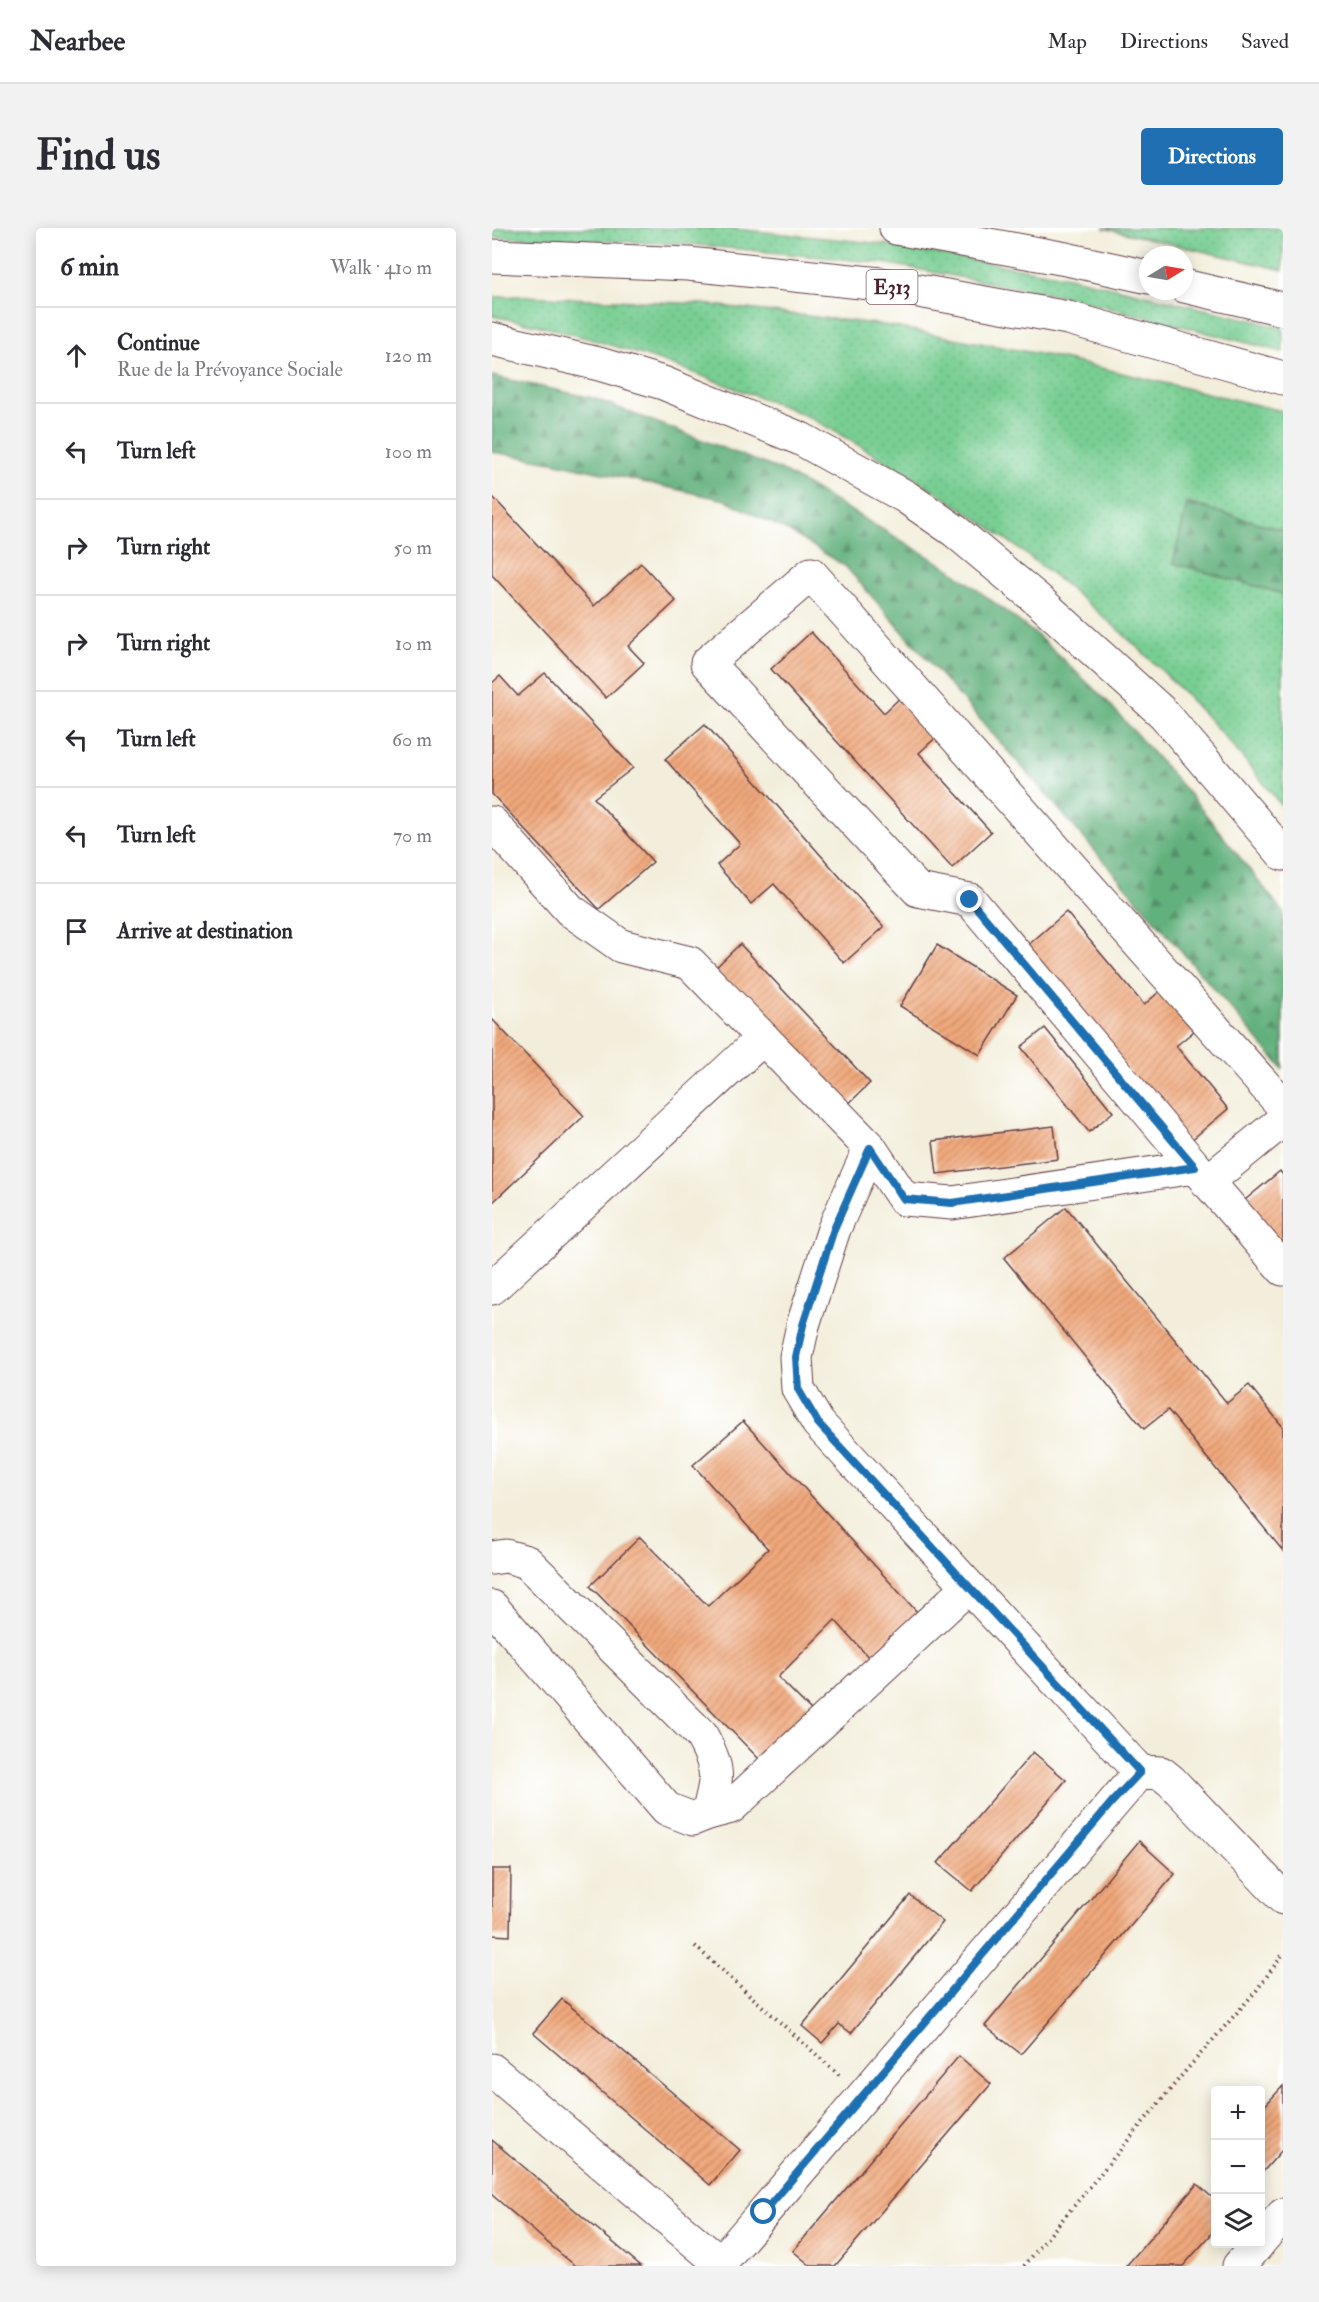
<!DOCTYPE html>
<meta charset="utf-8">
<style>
body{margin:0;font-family:"IM FELL Double Pica",serif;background:#f2f2f3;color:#2b2b33}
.controls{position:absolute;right:18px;bottom:18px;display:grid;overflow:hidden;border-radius:6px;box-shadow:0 3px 15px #0003}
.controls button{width:54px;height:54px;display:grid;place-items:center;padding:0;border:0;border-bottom:2px solid #e1e1e2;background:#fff;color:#2b2b33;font:30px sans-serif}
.compass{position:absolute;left:647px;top:18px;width:54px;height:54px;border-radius:50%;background:#fff;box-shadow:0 3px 15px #0003;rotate:79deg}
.stop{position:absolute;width:18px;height:18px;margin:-14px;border:4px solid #1f6fb2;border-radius:50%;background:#fff}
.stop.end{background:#1f6fb2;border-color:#fff;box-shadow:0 2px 6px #0008}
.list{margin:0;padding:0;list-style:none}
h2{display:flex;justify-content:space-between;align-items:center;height:78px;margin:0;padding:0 24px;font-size:26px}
h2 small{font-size:20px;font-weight:400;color:#7c7c81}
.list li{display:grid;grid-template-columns:39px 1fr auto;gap:18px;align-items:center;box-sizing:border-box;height:96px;padding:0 24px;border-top:2px solid #e1e1e2}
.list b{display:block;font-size:22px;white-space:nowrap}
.list p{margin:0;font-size:20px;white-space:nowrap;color:#7c7c81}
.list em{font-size:20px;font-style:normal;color:#7c7c81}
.icon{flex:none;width:33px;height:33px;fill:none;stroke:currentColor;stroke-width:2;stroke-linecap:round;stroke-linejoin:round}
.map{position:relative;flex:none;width:791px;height:2038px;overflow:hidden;border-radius:6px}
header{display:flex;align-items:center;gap:36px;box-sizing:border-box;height:84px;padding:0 30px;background:#fff;border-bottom:2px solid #e1e1e2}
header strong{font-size:28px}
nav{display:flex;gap:33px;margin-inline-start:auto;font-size:21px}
.intro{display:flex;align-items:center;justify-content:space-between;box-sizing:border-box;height:144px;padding:0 36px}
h1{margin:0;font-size:42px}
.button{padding:15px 27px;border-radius:6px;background:#1f6fb2;color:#fff;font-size:21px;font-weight:700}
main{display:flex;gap:36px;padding:0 36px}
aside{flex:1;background:#fff;border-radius:6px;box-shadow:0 3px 15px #0003}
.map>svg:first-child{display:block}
.grass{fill:url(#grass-dots);stroke:#61765f;stroke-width:1.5}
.forest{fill:url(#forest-firs);stroke:#566854;stroke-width:1.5}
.building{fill:url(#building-hatch)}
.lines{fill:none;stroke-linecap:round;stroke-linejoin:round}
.minor-casing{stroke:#633e45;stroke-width:35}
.highway-casing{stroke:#633e45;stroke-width:35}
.path{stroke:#633e45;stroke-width:4;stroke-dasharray:1.5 4.5;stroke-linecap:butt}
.minor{stroke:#fff;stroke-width:33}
.highway{stroke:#fff;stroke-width:33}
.route{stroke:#1f6fb2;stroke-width:8}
.labels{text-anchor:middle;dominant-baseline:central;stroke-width:6;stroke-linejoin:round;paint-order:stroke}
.shield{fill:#fff;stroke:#80626b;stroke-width:1.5}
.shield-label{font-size:20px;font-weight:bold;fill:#4a1f2b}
</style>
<header>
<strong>Nearbee</strong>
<nav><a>Map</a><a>Directions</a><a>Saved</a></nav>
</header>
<div class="intro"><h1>Find us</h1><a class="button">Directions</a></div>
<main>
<aside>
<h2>6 min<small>Walk · 410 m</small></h2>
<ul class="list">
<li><svg class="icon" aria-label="ahead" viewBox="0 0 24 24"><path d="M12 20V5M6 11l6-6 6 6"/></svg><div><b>Continue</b><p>Rue de la Prévoyance Sociale</p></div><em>120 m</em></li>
<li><svg class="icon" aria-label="left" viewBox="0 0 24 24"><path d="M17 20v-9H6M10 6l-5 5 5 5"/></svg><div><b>Turn left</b></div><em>100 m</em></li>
<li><svg class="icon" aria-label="right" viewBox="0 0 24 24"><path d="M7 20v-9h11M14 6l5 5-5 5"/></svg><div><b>Turn right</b></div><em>50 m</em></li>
<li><svg class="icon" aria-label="right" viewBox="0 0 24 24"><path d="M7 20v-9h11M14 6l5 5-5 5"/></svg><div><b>Turn right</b></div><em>10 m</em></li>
<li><svg class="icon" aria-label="left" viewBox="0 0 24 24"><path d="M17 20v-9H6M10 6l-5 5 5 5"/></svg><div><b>Turn left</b></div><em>60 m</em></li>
<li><svg class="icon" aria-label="left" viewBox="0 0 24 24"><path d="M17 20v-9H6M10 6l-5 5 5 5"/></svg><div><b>Turn left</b></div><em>70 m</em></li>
<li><svg class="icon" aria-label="arrive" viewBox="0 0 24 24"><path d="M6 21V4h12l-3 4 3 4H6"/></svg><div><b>Arrive at destination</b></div></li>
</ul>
</aside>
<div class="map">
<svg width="791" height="2038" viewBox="0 0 791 2038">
<defs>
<pattern id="grass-dots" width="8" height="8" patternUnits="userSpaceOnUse" patternTransform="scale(1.5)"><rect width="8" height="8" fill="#78ce93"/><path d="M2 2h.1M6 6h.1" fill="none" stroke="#69b07f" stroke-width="1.8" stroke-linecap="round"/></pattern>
<pattern id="forest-firs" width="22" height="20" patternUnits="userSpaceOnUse" patternTransform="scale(1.5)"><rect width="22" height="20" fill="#62b17d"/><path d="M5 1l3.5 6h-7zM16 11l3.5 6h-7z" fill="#538f67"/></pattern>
<pattern id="building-hatch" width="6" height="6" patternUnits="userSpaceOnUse" patternTransform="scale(1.5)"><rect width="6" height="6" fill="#f1a97c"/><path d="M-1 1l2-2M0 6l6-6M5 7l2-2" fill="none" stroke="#c58966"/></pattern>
</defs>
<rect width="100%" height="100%" fill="#fff"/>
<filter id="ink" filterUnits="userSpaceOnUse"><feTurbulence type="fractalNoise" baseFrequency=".0167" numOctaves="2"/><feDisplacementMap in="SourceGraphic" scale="12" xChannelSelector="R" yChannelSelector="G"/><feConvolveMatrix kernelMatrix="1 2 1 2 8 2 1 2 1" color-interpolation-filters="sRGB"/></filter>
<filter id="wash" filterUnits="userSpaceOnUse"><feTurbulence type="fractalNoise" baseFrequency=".008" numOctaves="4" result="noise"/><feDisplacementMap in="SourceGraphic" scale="24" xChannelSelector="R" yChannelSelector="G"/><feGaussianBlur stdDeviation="1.35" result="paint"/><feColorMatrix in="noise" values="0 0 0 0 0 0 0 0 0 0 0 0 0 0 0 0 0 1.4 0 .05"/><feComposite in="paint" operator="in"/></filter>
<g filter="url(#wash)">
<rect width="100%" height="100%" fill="#f3eedb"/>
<g class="grass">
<polygon points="0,0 233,0 392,16 577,49 772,95 791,100 791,124 579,70 392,35 194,16 0,9"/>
<polygon points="611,0 791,0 791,42 787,41"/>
<path d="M31,68L211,76L392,97L558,128L791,183V302L695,275L682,335L791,366V580C682,436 537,314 381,226C359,213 337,199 314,188C293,178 269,170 247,162C168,131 84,103 0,88V69Z"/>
</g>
<g class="forest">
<polygon points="0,148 101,170 291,243 458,341 545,407 615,473 700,569 791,684 791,841 565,579 353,338 298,304 233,272 60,234 0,224"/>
<polygon points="695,275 791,302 791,366 681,335"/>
</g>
<g id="blocks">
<g class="building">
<polygon points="0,268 102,378 149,335 184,373 136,418 152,435 114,470 0,347"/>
<polygon points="319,404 392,485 414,464 450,504 427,525 499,604 460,640 279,441"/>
<polygon points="53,445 141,540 102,570 161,634 107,681 0,566 0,455 8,448 26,468"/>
<polygon points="213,496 392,699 352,735 282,656 259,676 225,637 248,616 173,531"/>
<polygon points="574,684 652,777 668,763 702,803 684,818 736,881 697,914 534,719"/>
<polygon points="248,716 378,855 349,883 219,744"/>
<polygon points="445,717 525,767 488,827 408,778"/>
<polygon points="0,791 92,888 0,975"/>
<polygon points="553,800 621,884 597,904 529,819"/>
<polygon points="562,898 566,931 445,946 441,913"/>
<polygon points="788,943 791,947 791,1029 747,977"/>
<polygon points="574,979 735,1175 757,1157 791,1199 791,1323 676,1182 652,1201 512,1030"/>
<polygon points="251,1193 426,1385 378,1431 343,1392 286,1449 322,1485 270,1534 98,1358 148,1309 216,1378 276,1321 201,1237"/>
<polygon points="541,1524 574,1552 480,1663 446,1635"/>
<polygon points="647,1613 683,1646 529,1826 493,1798"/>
<polygon points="0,1641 19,1641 18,1708 0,1707"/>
<polygon points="418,1667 451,1694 359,1805 347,1796 330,1815 310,1798"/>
<polygon points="70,1771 248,1922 218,1957 41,1805"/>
<polygon points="467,1828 499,1856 343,2038 319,2038 301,2023"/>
<polygon points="791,1858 791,1921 768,1947 768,1883"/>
<polygon points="0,1912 39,1945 149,2038 84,2038 70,2027 0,1967"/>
<polygon points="705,1956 723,1972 723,2001 717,2009 691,2038 634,2038"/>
</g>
</g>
</g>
<g filter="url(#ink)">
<use href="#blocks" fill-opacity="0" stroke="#633e45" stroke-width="1.5"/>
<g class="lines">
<defs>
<g id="minor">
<polyline points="0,595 78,682 129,718 198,735 378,920 412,971 460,975 703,939 791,1041"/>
<polyline points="378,920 342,1001 311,1097 304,1129 306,1161 326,1195 648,1544"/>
<polyline points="703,939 478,672 426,662 215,435 319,346 791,878"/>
<polyline points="715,954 791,892"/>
<polyline points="0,1060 271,810"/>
<path d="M0,1330L14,1328L35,1334L209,1507C228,1540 226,1550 216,1585L201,1591L175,1581L0,1379"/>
<polyline points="648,1544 669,1545 679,1553 791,1670"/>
<polyline points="216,1585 239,1579 476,1359"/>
<polyline points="0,1842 228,2035"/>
<polyline points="768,2013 791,1987"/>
<polyline points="226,2038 648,1544"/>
<polyline points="747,2038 766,2016"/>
</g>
<g id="highway">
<polyline points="404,0 574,31 656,49"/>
<polyline points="0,28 196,36 388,56 576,90 791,150"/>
<polyline points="692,58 791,81"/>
<polyline points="0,111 107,136 171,155 309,211 414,269 463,303 546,372 672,486 791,626"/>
</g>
</defs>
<use href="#minor" class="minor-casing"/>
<use href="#highway" class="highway-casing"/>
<g class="path">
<polyline points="203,1718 347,1847"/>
<polyline points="532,2038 696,1840 764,1763 791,1726"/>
</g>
<use href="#minor" class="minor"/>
<use href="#highway" class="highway"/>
</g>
</g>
<g class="lines" filter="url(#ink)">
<polyline class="route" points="272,1984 620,1574 648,1544 326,1195 306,1161 304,1129 311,1097 342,1001 378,920 412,971 460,975 703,939 478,672"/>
</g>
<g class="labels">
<rect class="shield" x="374.5" y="42" width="51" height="34" rx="4.5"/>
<g class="shield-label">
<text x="400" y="59">E313</text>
</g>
</g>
</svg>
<div class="controls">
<button>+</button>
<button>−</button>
<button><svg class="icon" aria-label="layers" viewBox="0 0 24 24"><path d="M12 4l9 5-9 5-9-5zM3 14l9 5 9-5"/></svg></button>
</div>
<svg class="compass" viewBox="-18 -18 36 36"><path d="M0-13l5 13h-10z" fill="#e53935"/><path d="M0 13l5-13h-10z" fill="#7c7c81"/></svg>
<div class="stop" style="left:272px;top:1984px"></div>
<div class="stop end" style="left:478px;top:672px"></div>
</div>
</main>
